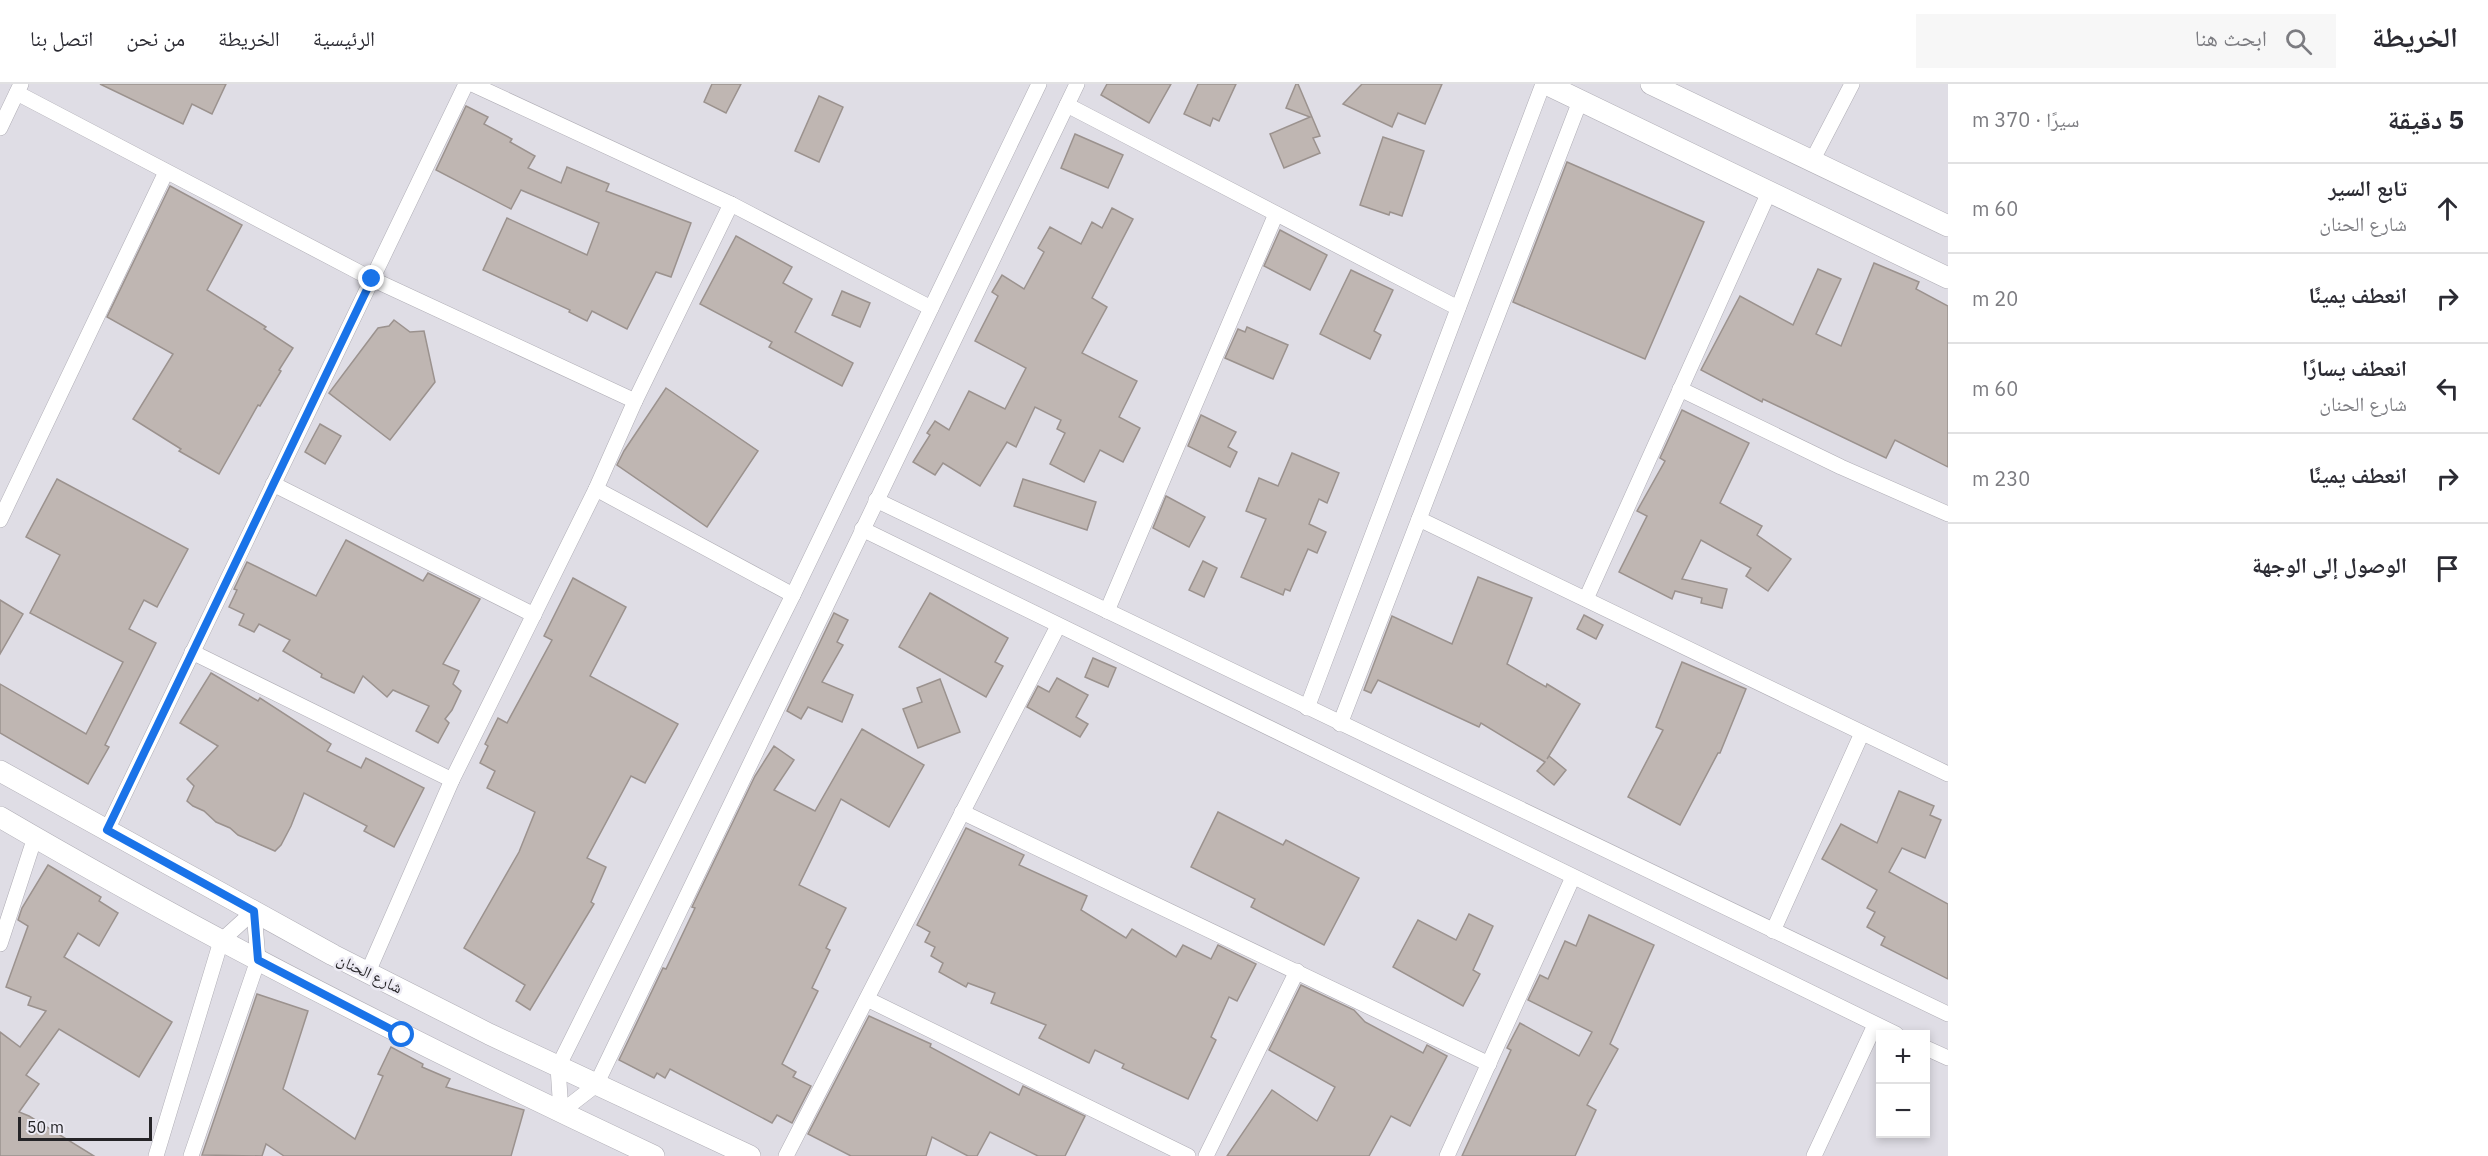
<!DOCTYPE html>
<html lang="ar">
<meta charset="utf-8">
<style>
body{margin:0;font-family:"IBM Plex Sans","Noto Naskh Arabic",sans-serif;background:#f7f7f7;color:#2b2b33;direction:rtl}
.controls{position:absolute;right:18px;bottom:18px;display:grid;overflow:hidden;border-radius:0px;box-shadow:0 3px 9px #0003}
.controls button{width:54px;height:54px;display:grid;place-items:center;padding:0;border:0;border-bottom:2px solid #e1e1e2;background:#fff;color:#2b2b33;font:30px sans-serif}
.scale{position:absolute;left:18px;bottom:15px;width:134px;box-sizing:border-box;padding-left:6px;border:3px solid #252427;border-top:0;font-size:16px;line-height:21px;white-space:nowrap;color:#252427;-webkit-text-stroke:4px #eceaf3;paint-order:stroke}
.stop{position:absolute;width:18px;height:18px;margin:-14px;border:4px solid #1a73e8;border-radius:50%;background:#fff}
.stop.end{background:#1a73e8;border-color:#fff;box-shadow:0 2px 6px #0008}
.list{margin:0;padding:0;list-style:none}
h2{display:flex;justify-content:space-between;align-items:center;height:78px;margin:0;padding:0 24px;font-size:26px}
h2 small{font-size:20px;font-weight:400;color:#7c7c81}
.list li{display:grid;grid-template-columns:39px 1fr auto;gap:18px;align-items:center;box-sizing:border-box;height:90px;padding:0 24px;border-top:2px solid #e1e1e2}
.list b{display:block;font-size:22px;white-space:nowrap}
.list p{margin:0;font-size:20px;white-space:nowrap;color:#7c7c81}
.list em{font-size:20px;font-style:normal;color:#7c7c81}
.icon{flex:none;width:33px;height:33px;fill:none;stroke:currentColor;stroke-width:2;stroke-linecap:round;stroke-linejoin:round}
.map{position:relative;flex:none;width:1948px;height:1072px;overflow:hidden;direction:ltr}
header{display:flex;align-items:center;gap:36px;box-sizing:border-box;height:84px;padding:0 30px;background:#fff;border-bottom:2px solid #e1e1e2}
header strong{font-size:28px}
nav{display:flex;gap:33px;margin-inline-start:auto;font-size:21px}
.search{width:420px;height:54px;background:#f7f7f7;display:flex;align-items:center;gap:15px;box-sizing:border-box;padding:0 21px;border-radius:0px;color:#7c7c81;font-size:22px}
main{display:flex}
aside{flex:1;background:#fff}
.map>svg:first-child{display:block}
.building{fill:#bfb6b2;stroke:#9b928e;stroke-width:1.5}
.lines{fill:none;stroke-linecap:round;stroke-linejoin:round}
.street-casing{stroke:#afadb5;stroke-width:16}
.secondary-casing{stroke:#afadb5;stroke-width:22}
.street{stroke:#fff;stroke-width:15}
.secondary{stroke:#fff;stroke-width:21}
.route{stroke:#1a73e8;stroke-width:8}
.labels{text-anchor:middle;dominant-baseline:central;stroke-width:5;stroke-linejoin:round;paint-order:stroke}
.street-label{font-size:16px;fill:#252427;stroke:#eceaf3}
</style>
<header>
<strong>الخريطة</strong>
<div class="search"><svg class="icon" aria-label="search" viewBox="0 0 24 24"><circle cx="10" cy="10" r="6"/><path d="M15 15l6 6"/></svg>ابحث هنا</div>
<nav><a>الرئيسية</a><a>الخريطة</a><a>من نحن</a><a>اتصل بنا</a></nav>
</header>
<main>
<aside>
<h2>5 دقيقة<small>سيرًا · 370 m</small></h2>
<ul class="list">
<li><svg class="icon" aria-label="ahead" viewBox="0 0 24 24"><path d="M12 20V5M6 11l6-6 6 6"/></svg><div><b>تابع السير</b><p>شارع الحنان</p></div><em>60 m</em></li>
<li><svg class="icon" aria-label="right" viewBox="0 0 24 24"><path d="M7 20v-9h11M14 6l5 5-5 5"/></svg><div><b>انعطف يمينًا</b></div><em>20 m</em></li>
<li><svg class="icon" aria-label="left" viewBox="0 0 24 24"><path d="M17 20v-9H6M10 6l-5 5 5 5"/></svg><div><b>انعطف يسارًا</b><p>شارع الحنان</p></div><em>60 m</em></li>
<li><svg class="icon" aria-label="right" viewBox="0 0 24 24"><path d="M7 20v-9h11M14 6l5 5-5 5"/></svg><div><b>انعطف يمينًا</b></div><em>230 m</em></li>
<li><svg class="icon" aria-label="arrive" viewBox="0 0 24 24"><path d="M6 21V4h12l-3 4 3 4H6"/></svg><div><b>الوصول إلى الوجهة</b></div></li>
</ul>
</aside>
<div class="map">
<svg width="1948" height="1072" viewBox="0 0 1948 1072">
<rect width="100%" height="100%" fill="#dfdde5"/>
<g class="building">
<polygon points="100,0 226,0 212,30 192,20 183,40"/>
<polygon points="712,0 741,0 726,29 704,18"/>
<polygon points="1107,0 1171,0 1149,39 1101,11"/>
<polygon points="1198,0 1236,0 1219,37 1213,34 1210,42 1184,30"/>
<polygon points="1296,0 1298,0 1320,52 1313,54 1320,69 1284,84 1270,50 1310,33 1286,24"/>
<polygon points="1362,0 1442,0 1425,40 1398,29 1392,43 1343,20"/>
<polygon points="819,12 843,23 819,78 795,67"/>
<polygon points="466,22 488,33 484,40 512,55 510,58 535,72 528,84 561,99 567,83 609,100 606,107 691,139 671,193 656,188 627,245 592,227 587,237 569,228 570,226 483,186 507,134 587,171 599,139 521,106 511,125 436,86"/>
<polygon points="1075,50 1123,71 1108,104 1061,84"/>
<polygon points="1383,53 1424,67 1402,132 1390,128 1389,131 1360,121"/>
<polygon points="1567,78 1704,138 1645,275 1513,218"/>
<polygon points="170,102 242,141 207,206 266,243 264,245 293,264 279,286 281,287 260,322 258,321 219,390 179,367 181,365 133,335 173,270 107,233"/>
<polygon points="1112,124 1133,135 1092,214 1107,223 1082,269 1137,297 1119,333 1140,344 1123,378 1100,366 1084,398 1050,380 1065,349 1057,345 1061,336 1035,323 1016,363 1007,358 980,402 943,379 935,391 913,378 930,351 927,349 935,337 949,346 969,307 1005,325 1026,284 975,257 998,212 992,208 1002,191 1024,205 1044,168 1038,164 1050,143 1081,160 1092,138 1102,144"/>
<polygon points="1280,146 1327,171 1310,206 1264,182"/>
<polygon points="736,152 792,183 783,199 812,215 795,248 853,279 842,302 769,263 772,258 700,220"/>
<polygon points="1874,179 1919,198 1916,205 1948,222 1948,383 1895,356 1886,374 1763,315 1762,318 1701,286 1740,212 1793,241 1818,185 1841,195 1816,250 1841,262"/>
<polygon points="1351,186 1393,206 1374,247 1381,251 1370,275 1320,250"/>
<polygon points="842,207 870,219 860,243 832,231"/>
<polygon points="394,236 410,248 424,247 435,298 390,356 329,309 378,244 389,242"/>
<polygon points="1247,243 1288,261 1273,295 1225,274 1238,245 1245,248"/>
<polygon points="666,304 758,367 707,443 617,381 624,367"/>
<polygon points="1682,326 1749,359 1720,419 1762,442 1757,451 1791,475 1768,507 1746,492 1751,484 1701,456 1682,495 1727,505 1722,524 1701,519 1702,514 1675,507 1672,515 1619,488 1647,432 1637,427 1665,377 1660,374"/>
<polygon points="1201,331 1236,348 1228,363 1237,368 1230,383 1188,362"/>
<polygon points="320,340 341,352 325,380 305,368"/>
<polygon points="1292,369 1339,389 1327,419 1319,415 1309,440 1326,448 1317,469 1308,465 1290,507 1285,505 1283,511 1241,493 1266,435 1246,427 1259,394 1278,402"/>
<polygon points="57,395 188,465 157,523 144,516 129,545 156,559 105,661 109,663 88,700 0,649 0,600 86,650 123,578 30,529 60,471 26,453"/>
<polygon points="1023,395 1096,418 1087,446 1014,422"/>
<polygon points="1166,412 1205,433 1189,463 1153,444"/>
<polygon points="346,456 423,497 428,489 480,515 443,580 459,587 453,600 461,607 452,626 445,635 449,639 438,659 416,647 429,622 393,606 387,613 363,592 354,609 321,593 322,590 283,567 290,556 259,540 254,548 239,541 244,530 229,523 237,506 234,505 247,478 316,512"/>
<polygon points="1203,477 1217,484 1204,513 1189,506"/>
<polygon points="1478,493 1532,514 1507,580 1546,603 1547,600 1580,620 1547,675 1549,672 1566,686 1554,701 1537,687 1545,678 1481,639 1479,643 1378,596 1371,609 1364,606 1392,532 1452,560"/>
<polygon points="573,494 626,523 590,592 678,640 645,699 631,692 587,774 606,783 591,818 594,820 530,926 516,917 525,901 464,864 519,768 535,728 487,704 495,687 480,679 488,662 485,660 498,634 507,639 552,556 544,552"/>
<polygon points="930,509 1008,554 995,578 1003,582 986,613 899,563"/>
<polygon points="0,516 23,530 0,570"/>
<polygon points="834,529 848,536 837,558 843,561 822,598 853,611 842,638 808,623 801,635 787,627"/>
<polygon points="1584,531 1603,541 1596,555 1577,545"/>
<polygon points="1093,574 1116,584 1108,603 1085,593"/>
<polygon points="1682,578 1746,605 1720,669 1718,669 1680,741 1628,713 1663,646 1656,643"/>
<polygon points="211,589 258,617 260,614 331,660 327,667 361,684 366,674 424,704 394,763 364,747 367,742 304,709 291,742 281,761 275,767 238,751 230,744 216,738 204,727 193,722 187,717 194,702 187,695 218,662 180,639"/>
<polygon points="1057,594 1088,611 1076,633 1088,640 1080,653 1027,623 1038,602 1049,608"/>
<polygon points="940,595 960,648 918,664 903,625 922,618 917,604"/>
<polygon points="862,645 924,681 889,743 841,715 799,801 846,824 826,864 830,866 812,904 818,907 782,980 796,988 793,993 811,1002 792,1039 777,1031 772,1039 670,985 665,994 657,989 654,994 619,976 663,884 666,885 695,824 692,823 755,692 774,662 794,676 774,706 815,727"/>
<polygon points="1899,707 1934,722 1930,731 1941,736 1925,774 1902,764 1889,788 1948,820 1948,895 1881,861 1885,853 1867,843 1875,828 1867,824 1877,806 1822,775 1841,740 1877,759"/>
<polygon points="1218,728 1283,761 1286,756 1359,794 1324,861 1251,823 1255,815 1191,783"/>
<polygon points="966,744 1024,771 1019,781 1087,812 1081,826 1126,854 1132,845 1176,873 1183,861 1211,875 1218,861 1256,880 1237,917 1229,913 1211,953 1216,956 1188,1015 1122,984 1124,980 1095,966 1089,979 1039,954 1046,941 991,919 995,909 968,899 966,903 939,888 943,879 931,872 935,863 925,858 930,848 917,841"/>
<polygon points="48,781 101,813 99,817 118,829 99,862 78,849 64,873 172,938 139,993 59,945 26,991 39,1000 19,1028 29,1032 94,1072 0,1072 0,948 20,963 46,927 28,921 31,913 6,903 28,842 18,836 22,824"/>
<polygon points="1469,830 1493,842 1473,886 1480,890 1463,922 1393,883 1418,836 1456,856"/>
<polygon points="1589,831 1654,861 1610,960 1618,965 1587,1021 1596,1026 1575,1072 1462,1072 1511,966 1507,964 1520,939 1579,972 1592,948 1528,916 1540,891 1548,895 1565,857 1576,862"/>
<polygon points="1301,901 1354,926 1365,938 1423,969 1427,961 1447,972 1410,1042 1391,1032 1369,1072 1227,1072 1272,1006 1317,1037 1335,1003 1269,966"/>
<polygon points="257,910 308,927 283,1005 355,1055 383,992 378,990 391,963 423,980 422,983 450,995 446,1003 524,1026 511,1072 284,1072 266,1060 262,1072 202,1071"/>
<polygon points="869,932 931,960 930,963 1019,1011 1023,1002 1085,1032 1065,1072 1038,1072 990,1048 977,1072 968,1072 932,1053 926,1072 851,1072 808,1050"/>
</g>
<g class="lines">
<defs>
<g id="street">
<polyline points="472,0 731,120 931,224"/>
<polyline points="17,9 372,195 635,317"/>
<polyline points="1067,21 1458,224"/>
<polyline points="0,44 21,0"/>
<polyline points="1812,77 1852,0"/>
<polyline points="1680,305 1841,383 1948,430"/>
<polyline points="273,400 534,531"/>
<polyline points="596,405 793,511"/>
<polyline points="876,416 1948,930"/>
<polyline points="1419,435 1948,690"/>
<polyline points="0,436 166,88"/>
<polyline points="862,445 1896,950"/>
<polyline points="1586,515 1769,108"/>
<polyline points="1107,527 1276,130"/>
<polyline points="192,568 452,696"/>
<polyline points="1307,624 1543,0"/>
<polyline points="1340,640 1580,17"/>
<polyline points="962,728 1489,980"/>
<polyline points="107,746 466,0"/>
<polyline points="1773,847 1862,649"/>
<polyline points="0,860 35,753"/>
<polyline points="368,888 452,696 596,405 635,317 731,120"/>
<polyline points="867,915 1188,1072"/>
<polyline points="1926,964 1948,974"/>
<polyline points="561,1028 596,1001 1077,0"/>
<polyline points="561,1028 558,983 793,511 1039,0"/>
<polyline points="156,1072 221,857 254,827"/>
<polyline points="191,1072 258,876 254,827"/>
<polyline points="786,1072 1058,542"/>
<polyline points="1206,1072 1297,887"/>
<polyline points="1447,1072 1573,793"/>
<polyline points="1814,1072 1875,941"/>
</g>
<g id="secondary">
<polyline points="1546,0 1948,194"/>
<polyline points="1651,0 1948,142"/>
<polyline points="0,687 333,871 489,950 750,1072"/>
<path d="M0,733C212,857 432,968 654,1072"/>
</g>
</defs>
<use href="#street" class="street-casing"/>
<use href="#secondary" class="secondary-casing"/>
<use href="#street" class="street"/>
<use href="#secondary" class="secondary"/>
</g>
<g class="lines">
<polyline class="route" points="372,195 107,746 254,827 258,876 402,951"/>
</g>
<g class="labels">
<g class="street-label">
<text transform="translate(370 889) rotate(26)">شارع الحنان</text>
</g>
</g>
</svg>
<div class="controls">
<button>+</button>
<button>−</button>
</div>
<div class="scale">50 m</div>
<div class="stop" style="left:402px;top:951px"></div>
<div class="stop end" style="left:372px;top:195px"></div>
</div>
</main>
